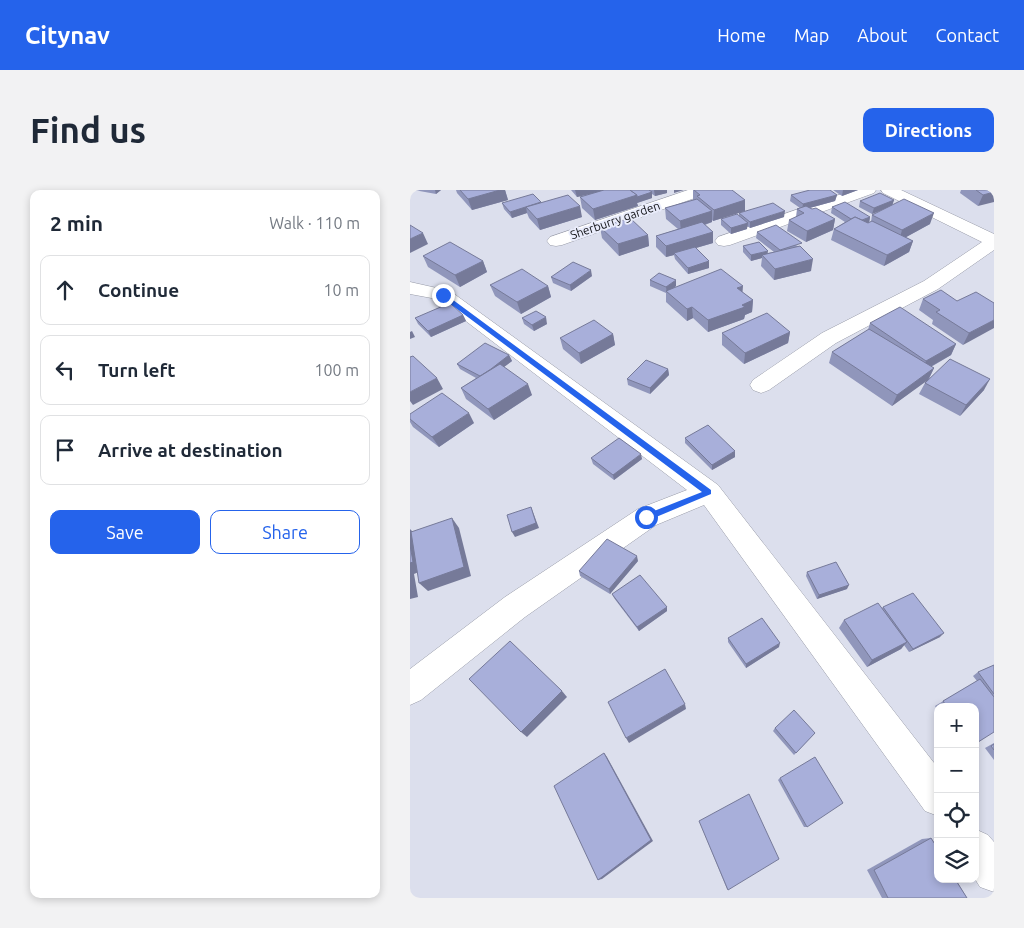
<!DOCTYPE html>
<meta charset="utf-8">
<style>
body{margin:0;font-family:Ubuntu,sans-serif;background:#f2f2f3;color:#1f2937}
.controls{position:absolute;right:15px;bottom:15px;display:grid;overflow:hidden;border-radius:10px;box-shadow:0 2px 8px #0003}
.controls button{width:45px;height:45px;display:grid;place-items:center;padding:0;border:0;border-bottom:1px solid #e0e1e3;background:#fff;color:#1f2937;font:25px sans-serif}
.stop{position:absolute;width:15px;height:15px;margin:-11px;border:4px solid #2563eb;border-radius:50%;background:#fff}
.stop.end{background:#2563eb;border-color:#fff;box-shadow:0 1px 5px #0008}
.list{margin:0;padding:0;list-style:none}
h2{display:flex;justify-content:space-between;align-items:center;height:65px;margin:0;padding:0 20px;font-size:21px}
h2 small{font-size:16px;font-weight:400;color:#747a83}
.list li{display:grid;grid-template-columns:32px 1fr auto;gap:15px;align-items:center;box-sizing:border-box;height:70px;margin:0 10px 10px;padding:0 10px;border:1px solid #e0e1e3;border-radius:10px}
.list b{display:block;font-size:19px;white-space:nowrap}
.list em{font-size:16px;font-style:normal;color:#747a83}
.actions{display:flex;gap:10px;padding:15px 20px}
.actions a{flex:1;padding:11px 0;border:1px solid #2563eb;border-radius:10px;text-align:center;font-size:18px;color:#2563eb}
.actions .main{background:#2563eb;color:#fff}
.icon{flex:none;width:28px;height:28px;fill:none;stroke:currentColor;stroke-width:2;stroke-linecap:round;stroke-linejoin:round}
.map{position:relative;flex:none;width:584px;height:708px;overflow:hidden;border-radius:10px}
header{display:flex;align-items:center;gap:30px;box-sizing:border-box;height:70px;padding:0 25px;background:#2563eb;color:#fff}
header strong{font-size:24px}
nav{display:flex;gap:28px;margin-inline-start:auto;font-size:18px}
.intro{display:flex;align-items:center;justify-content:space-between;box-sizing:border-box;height:120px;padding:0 30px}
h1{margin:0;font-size:35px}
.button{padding:12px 22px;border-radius:10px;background:#2563eb;color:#fff;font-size:18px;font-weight:700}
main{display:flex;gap:30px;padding:0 30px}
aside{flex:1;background:#fff;border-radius:10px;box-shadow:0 2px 8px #0003}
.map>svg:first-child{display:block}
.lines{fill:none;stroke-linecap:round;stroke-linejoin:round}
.minor-casing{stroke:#979aa7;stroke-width:1}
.minor{fill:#fff;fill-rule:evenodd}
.wall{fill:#9096bb}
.shaded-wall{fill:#767a99}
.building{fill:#a8afda;stroke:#767a99}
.route{fill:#2563eb}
.labels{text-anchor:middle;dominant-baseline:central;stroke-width:4;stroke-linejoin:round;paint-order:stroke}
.far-street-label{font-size:12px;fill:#0e0f13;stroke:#e9ecfb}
</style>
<header>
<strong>Citynav</strong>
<nav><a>Home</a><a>Map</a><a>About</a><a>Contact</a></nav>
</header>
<div class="intro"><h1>Find us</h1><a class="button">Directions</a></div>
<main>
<aside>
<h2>2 min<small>Walk · 110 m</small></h2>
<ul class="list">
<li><svg class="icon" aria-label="ahead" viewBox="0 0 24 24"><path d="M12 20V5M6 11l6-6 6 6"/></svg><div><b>Continue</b></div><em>10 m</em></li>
<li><svg class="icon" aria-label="left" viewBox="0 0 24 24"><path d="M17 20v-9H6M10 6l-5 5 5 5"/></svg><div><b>Turn left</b></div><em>100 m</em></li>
<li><svg class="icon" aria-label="arrive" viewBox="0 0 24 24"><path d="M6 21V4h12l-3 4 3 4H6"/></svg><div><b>Arrive at destination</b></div></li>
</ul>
<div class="actions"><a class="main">Save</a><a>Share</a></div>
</aside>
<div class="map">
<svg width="584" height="708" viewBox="0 0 584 708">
<rect width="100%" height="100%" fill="#dcdfed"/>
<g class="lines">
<defs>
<g id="minor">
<polygon points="278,0 301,0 299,3 152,55 146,56 140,55 137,51 140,47"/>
<polygon points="443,0 466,0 464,3 320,55 314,56 308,55 305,51 308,47"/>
<polygon points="471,0 491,0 584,44 584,60 528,99 426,153 359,200 351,203 343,200 340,195 343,190 412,143 514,91 572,52 473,3"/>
<polygon points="0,92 40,101 308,295 528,578 528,626 515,621 294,315 246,335 115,427 11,510 0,515 0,479 95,407 228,319 277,300 27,109 0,104"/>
<polygon points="565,639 578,645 584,652 584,702 570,697 565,689"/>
</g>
</defs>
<use href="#minor" class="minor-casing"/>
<use href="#minor" class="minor"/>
</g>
<g class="wall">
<polygon points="4,0 31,0 26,4"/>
<polygon points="46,0 95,0 98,10 62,20 47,3"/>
<polygon points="161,0 257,0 257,3 245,6 242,4 242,8 227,13 228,16 185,30 172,18 170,7 184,3 167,7"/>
<polygon points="283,0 322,0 335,10 335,21 303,31 302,30 302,32 295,35 303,42 303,53 286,58 299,78 278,84 265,69 264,65 256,67 246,57 246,46 268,39 256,29 255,18 283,10"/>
<polygon points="423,0 448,0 432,6"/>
<polygon points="551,0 584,0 568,16 550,3"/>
<polygon points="381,5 427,5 425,11 400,18 425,29 423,40 396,52 377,41 379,30 386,27 387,19 390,18 380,11"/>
<polygon points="484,10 482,15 520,34 496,47 503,51 499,62 474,76 421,50 424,39 435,32 421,23 422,17 460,27 459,33 461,32 462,25 479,17 462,24 449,17 450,11"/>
<polygon points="131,12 172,27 130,40 119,28 117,23 102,28 94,19 92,13"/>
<polygon points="329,23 374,27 340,38 337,36 337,39 321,44 311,35 311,29 329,26"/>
<polygon points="190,37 238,45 239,56 209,66 192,48"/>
<polygon points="347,42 391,57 401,81 364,90 351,76 352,68 341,71 333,62 333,56 358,63 364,62 346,48"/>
<polygon points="13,66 73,71 77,82 50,97 18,77"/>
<polygon points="182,86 161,101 143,93 141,87"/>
<polygon points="240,90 266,96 264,98 332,102 343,110 342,122 335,125 334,129 298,142 283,128 277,131 256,112 256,103 240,96"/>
<polygon points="80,95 138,96 141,107 111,124 85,106"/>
<polygon points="513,109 547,111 584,113 553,155 522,134 523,130 509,120"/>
<polygon points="53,125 56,131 21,147 8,134 5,128"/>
<polygon points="112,128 137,134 124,141 114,134"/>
<polygon points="460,133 546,154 541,165 521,177 524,178 519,189 574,200 550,226 509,204 515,193 517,190 482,216 419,173 422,162 458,140"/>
<polygon points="380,142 378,153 334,174 312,155 312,143"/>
<polygon points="203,144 205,155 171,174 153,159 150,148"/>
<polygon points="99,165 102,171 94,177 122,205 84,230 56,209 51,198 66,188 50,179 47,174"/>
<polygon points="258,179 259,185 240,204 218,195 217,189"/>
<polygon points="0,224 64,233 29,257 3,237 0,232"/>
<polygon points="275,248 325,267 302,280 275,253"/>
<polygon points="181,268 232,269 204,290 183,274"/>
<polygon points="228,371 200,404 170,386 169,381"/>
<polygon points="397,382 437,399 407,409 396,386"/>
<polygon points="202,404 257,417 257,421 229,441 204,408"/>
<polygon points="473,417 530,447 499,462 494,455 491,459 457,477 429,438 434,430 472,418"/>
<polygon points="318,448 369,457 336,478 318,452"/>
<polygon points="584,475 584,542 565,517 528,517 528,521 525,516 567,491 563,486 568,482"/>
<polygon points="365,538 405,543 384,565 363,541"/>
<polygon points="584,553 584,570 575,558"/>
<polygon points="370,588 397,637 394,637 368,590"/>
<polygon points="289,631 318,700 317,699"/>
<polygon points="521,648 557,708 472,708 457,680 512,649"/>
</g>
<g class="shaded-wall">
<polygon points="25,0 31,0 26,4"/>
<polygon points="90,0 95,0 98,10 62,20 58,9"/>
<polygon points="165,0 197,0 167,7"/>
<polygon points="244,0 257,0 257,3 245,6"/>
<polygon points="264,0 274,0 264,3"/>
<polygon points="433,0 448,0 432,6"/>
<polygon points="242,2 242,8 227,13 228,16 185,30 183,19 227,5"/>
<polygon points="584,2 584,12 568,16 573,5"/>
<polygon points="427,5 425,11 392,20 393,14"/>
<polygon points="335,10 335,21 303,31 304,20"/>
<polygon points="484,10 482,16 462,24 464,18"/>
<polygon points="170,16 172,27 130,40 127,29"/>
<polygon points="116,17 117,23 102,28 100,22"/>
<polygon points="302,21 302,32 271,42 270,31"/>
<polygon points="375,21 374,27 340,38 340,32"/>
<polygon points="524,23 520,34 489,51 492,40"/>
<polygon points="460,27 459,33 447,33"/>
<polygon points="425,29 423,40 396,52 397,41"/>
<polygon points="338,33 337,39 321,44 321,38"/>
<polygon points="303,42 303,53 265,64 264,63 264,65 256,67 256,56"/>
<polygon points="13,43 18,54 0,63 0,49"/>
<polygon points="238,45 239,56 209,66 208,54"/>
<polygon points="503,51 499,62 474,76 477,65"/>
<polygon points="358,61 357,67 352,65 352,68 341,71 341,65"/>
<polygon points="403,69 401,81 364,90 365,79"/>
<polygon points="73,71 77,82 50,97 45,85"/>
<polygon points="299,71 299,78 278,84 278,78"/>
<polygon points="181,80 182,86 161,101 160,95"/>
<polygon points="266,90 266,96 257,103 256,97"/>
<polygon points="138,96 141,107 111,124 107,112"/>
<polygon points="333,96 332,108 327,98"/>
<polygon points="343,110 342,122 335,125 334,129 298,142 298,130"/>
<polygon points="282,117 283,128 277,131 277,119"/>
<polygon points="53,125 56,131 21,147 18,141"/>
<polygon points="136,127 137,134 124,141 122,135"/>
<polygon points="584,130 584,138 553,155 559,143"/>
<polygon points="2,141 5,147 0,149 0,142"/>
<polygon points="380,142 378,153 334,174 335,163"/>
<polygon points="203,144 205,155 171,174 169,163"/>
<polygon points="546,154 541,165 511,182 516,171"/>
<polygon points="99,165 102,171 74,192 71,187"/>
<polygon points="524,178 518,190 482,216 487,205"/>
<polygon points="258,179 259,185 240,204 240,198"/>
<polygon points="27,188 33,199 3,215 0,211 0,202"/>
<polygon points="580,189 574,200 550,226 556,215"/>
<polygon points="118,194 122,205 84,230 78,219"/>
<polygon points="59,223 64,233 29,257 22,247"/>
<polygon points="325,261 325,267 302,280 302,275"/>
<polygon points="231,264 232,269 204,290 203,285"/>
<polygon points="121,317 129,338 105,347 102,342"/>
<polygon points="42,328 49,338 61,386 18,401 9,393"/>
<polygon points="0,339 5,344 11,381 4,384 8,407 0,409"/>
<polygon points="227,366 228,371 200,404 199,399"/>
<polygon points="439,395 437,399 407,409 409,405"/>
<polygon points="257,417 257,421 229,441 227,437"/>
<polygon points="534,443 530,447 499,462 503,459"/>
<polygon points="497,452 491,459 457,477 462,470"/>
<polygon points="370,453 369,457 336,478 336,474"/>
<polygon points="152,501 157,507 117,547 111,542"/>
<polygon points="275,514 276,519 219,553 216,548"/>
<polygon points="194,563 197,567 243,651 192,689 188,690"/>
</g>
<g class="building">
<polygon points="50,0 90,0 58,9"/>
<polygon points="194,0 220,0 227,5 183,19 170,7"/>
<polygon points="220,0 239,0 242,2 227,7 227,5"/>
<polygon points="284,0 322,0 335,10 304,20 287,6 290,5"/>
<polygon points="400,0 420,0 427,5 393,14 381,5"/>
<polygon points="566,0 584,0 584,2 573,5"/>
<polygon points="470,3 484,10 464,18 450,11"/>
<polygon points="123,4 131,12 100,22 92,13"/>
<polygon points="158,5 170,16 127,29 116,17"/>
<polygon points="287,9 302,21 270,31 255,18"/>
<polygon points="494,9 524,23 492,40 462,25"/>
<polygon points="435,12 460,27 452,30 445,27 441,29 422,17"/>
<polygon points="363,13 375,21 340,32 329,23"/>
<polygon points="396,16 402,19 406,18 425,29 397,41 379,30 394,23 387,19"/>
<polygon points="327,24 338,33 321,38 311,29"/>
<polygon points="445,27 458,33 462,31 503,51 477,65 424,39"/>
<polygon points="220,28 238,45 208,54 190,37"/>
<polygon points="292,32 303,42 256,56 246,46"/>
<polygon points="0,35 13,43 0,49"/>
<polygon points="366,35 392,53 370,60 347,42"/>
<polygon points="40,52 73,71 45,85 13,66"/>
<polygon points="349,52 358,61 341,65 333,56"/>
<polygon points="390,56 403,69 365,79 352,65"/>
<polygon points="285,57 299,71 278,78 264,63"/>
<polygon points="163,72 181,80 160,95 141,87"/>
<polygon points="112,79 138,96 107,112 80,95"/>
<polygon points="311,79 333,96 327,98 343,110 332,115 335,117 298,130 282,117 277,119 256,101"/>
<polygon points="249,83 266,90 256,97 240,90"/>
<polygon points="531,100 547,111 566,102 584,113 584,130 559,143 526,122 530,120 513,109"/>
<polygon points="40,113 53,125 18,141 5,128"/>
<polygon points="490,117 546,154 516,171 460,133"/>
<polygon points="126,121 136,127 122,135 112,128"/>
<polygon points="357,123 380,142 335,163 312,143"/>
<polygon points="184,130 203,144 169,163 150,148"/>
<polygon points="459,139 524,178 487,205 422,162"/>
<polygon points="75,153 99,165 81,179 70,186 47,174"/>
<polygon points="3,166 27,188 0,202 0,167"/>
<polygon points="540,169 580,189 556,215 515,193"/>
<polygon points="236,170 258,179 240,198 217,189"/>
<polygon points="90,174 118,194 78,219 51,198"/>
<polygon points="32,203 59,223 22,247 0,229 0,224"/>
<polygon points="298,235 325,261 302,275 275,248"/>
<polygon points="209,248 231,264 203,285 181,268"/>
<polygon points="121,317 126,333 102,342 97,325"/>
<polygon points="42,328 54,377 9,393 1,342"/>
<polygon points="197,349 227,366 199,399 169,381"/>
<polygon points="0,355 3,372 0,373"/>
<polygon points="426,372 439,395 409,405 397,382"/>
<polygon points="230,385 257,417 227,437 202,404"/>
<polygon points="503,403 534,443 503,459 473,417"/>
<polygon points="468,413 497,452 462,470 434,430"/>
<polygon points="352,428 370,453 336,474 318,448"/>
<polygon points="100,451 152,501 111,542 59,489"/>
<polygon points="584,475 584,504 568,482"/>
<polygon points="255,479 275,514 216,548 198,512"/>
<polygon points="570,489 584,507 584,542 565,554 565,517 537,517 533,511"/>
<polygon points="384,520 405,543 386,563 365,538"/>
<polygon points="584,554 584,560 581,556"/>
<polygon points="194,563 241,650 188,690 144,596"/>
<polygon points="405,567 433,613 397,637 370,588"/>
<polygon points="339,604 369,669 318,700 289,631"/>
<polygon points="521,648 528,659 528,689 545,689 557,708 478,708 464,680"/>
</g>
<polygon class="route" points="31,104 35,104 301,300 301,304 239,330 234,330 234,325 292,302 31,107"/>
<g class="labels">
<g class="far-street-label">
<text transform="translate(205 30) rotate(-19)">Sherburry garden</text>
</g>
</g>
</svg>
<div class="controls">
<button>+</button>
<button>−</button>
<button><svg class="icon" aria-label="locate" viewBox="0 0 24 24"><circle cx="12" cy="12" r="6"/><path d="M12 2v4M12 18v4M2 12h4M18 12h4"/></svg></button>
<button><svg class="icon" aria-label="layers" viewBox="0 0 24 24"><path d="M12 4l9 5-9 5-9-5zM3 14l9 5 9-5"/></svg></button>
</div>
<div class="stop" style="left:236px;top:327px"></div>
<div class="stop end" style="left:33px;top:105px"></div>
</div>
</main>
